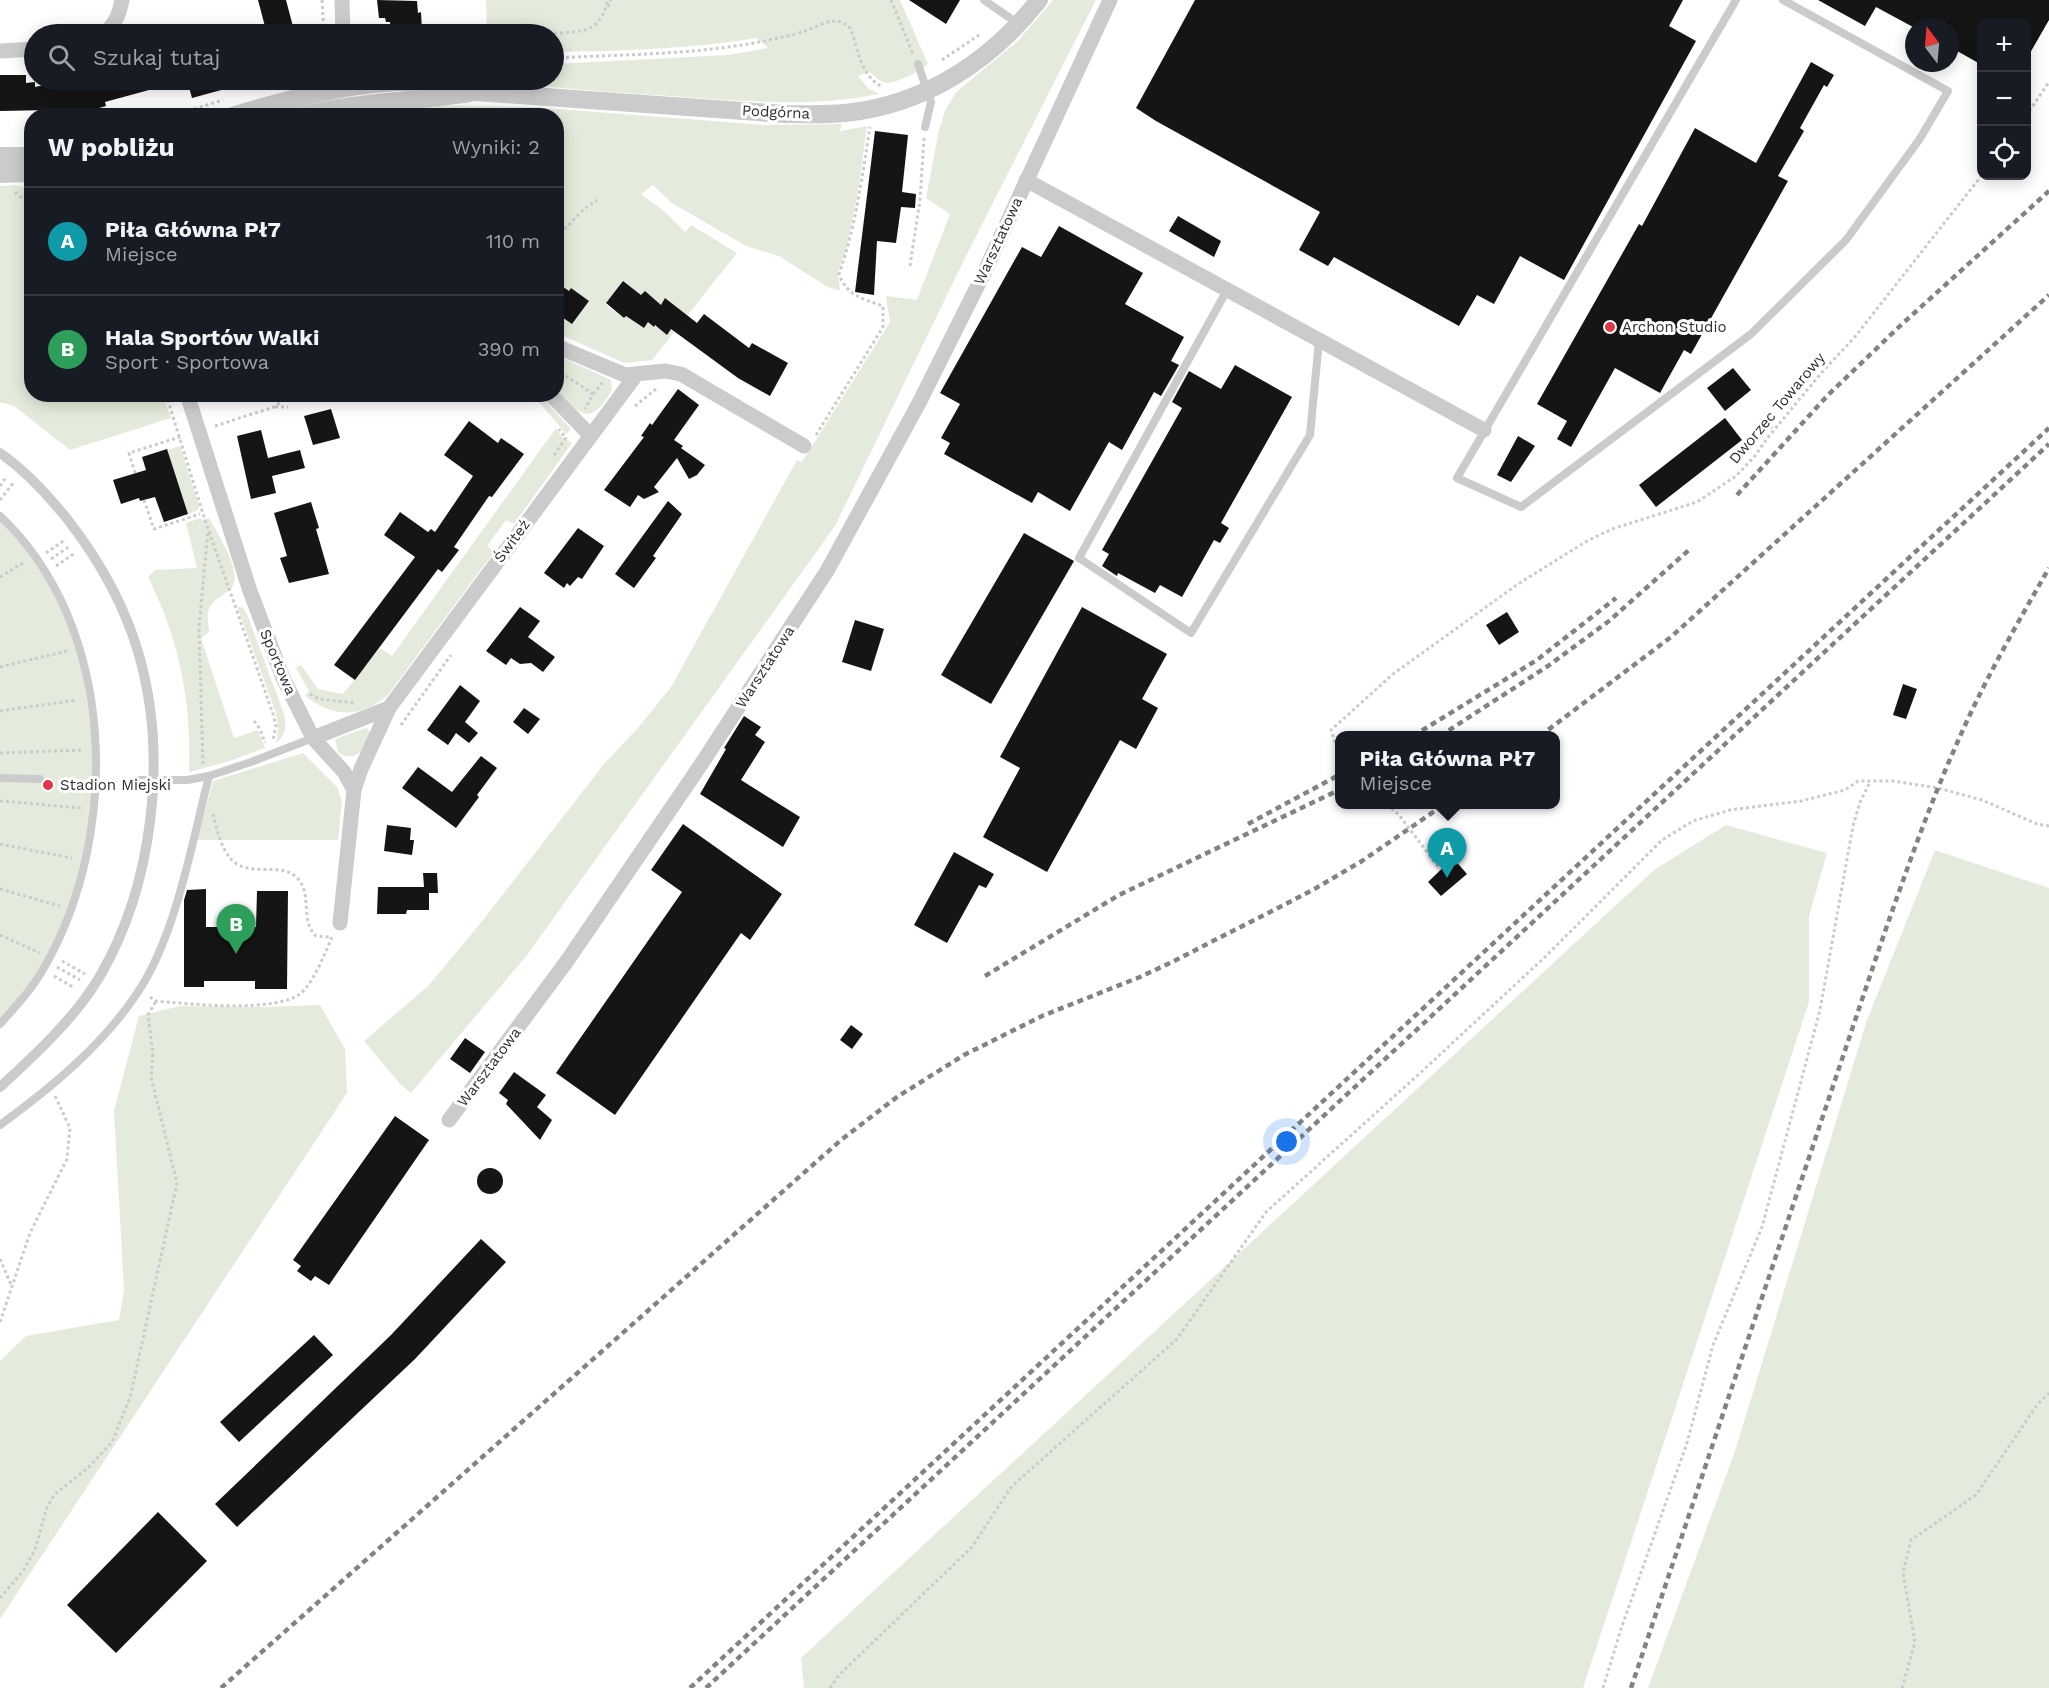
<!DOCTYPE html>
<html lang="pl">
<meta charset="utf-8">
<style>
body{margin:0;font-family:"Work Sans",sans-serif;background:#20242c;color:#f1f3f6}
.controls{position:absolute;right:18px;top:18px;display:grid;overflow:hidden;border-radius:12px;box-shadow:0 3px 15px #0003}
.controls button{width:54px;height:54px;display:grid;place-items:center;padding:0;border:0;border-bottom:2px solid #363941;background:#171b24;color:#f1f3f6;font:30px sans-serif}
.compass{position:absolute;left:1905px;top:18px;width:54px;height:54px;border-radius:50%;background:#171b24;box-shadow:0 3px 15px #0003;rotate:344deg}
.you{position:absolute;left:1287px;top:1142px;width:21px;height:21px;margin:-15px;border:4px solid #fff;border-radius:50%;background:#1a73e8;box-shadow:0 0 0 9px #1a73e833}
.badge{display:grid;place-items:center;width:39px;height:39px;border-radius:50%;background:#1a73e8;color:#fff;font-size:20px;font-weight:700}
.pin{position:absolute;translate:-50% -50px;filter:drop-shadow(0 2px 3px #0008)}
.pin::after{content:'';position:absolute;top:32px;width:21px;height:18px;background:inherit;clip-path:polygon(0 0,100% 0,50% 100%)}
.popup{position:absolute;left:1335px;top:731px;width:225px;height:78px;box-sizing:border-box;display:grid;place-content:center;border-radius:12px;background:#171b24;filter:drop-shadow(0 2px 4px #0005);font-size:20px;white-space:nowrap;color:#9ea1a6}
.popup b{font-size:22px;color:#f1f3f6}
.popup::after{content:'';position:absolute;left:50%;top:100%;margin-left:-12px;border:12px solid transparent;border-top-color:#171b24}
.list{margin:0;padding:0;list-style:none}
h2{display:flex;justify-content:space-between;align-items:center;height:78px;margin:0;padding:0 24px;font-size:26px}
h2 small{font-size:20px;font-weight:400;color:#9ea1a6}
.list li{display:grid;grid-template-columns:39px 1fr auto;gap:18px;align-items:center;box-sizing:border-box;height:108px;padding:0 24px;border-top:2px solid #363941}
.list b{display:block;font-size:22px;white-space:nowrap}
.list p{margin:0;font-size:20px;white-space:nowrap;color:#9ea1a6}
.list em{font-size:20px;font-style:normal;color:#9ea1a6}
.icon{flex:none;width:33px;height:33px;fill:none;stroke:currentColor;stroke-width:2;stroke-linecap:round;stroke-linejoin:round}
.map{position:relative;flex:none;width:2049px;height:1688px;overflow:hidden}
.search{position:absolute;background:#171b24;box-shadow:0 3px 15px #0003;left:24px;top:24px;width:540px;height:66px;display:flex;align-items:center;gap:15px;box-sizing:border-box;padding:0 21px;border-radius:33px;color:#9ea1a6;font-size:22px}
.panel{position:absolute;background:#171b24;box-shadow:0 3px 15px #0003;left:24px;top:108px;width:540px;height:294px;border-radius:24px}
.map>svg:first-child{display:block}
.green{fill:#e5ebdc;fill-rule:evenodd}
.building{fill:#151515}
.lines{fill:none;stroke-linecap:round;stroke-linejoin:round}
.path{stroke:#cbcbcb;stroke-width:3;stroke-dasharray:3 3;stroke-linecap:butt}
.service{stroke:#cbcbcb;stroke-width:8}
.pedestrian{stroke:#cbcbcb;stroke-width:10}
.minor{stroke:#cbcbcb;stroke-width:15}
.tertiary{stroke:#cbcbcb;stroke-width:18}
.rail{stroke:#838383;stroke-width:4.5;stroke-dasharray:6 4.5;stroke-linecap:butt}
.poi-dot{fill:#df364c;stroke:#fff;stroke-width:2}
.labels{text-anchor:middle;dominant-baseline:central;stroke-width:6;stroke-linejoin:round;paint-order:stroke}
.street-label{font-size:15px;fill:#2e2e2e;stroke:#fff}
.poi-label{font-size:15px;fill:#2e2e2e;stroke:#fff;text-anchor:start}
</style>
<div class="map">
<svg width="2049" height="1688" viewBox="0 0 2049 1688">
<rect width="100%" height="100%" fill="#fff"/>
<g class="green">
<path d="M486,0H900L928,64C921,71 897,83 887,83C881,82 874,76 870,72L858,76L868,88L879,94C810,108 740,101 670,96C609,92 549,88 489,80H554V64L728,55L768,48L757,38C689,49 622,51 554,52V34H487Z"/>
<polygon points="1053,0 1096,0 965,258 835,526 527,955 411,1093 400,1084 364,1041 428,986 483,920 604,764 637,729 671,687 797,460 802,462 890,322 886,296 917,300 950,214 926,198 939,130 945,111 956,92 1017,42"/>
<path d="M411,105L533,107L764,125L842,124L840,131L867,126L858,192L847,247L838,272L840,291L826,286L779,256L746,246L672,203L653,185L641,194L665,212L685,232L691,225L737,253L652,360L624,363L557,333V314L572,324L589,301L571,288L569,291L557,282L556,116H400ZM623,281L641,295L645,292L661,305L666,298L683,313L654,327L648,322L643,328L626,316L624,318L605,304Z"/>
<polygon points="14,185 31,189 32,394 163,395 171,418 70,450 14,406 0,402 0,186"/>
<path d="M557,355L611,380L612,390C590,427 582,416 557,391Z"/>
<polygon points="533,395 540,395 570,428 570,430 566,434"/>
<path d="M556,428L562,437L572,443L514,524L506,520L487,546L494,552L387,696C358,719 333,717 305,696L309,691L296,668L301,665L318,689L343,694L380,648L392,656Z"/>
<polygon points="180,446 199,506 198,510 188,514 167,450"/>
<polygon points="0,516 44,570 80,655 96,761 84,867 45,965 0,1024"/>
<path d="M201,518L202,520L209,518C217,532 239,566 234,583C231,595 211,596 208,613C207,620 209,626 209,632L201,638L234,738L258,730L265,748L230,761L189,772C192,702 179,639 148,577L155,570L197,568L186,523Z"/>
<path d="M237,606L243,608L247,614L284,714C287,726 286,735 276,743L278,728L276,713Z"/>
<path d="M366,728L369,730C371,747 353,765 338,752L335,739Z"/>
<polygon points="303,753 337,787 342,801 338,840 197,840 213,781"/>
<polygon points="1726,825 1827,853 1809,916 1809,1002 1583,1688 804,1688 801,1658 1654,870"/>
<polygon points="1935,850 2049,888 2049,1688 1648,1688 1735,1451 1867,1020"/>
<polygon points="320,1005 345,1049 347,1093 0,1619 0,1361 26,1336 119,1320 124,1290 114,1111 139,1016 180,1006 265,1007"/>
</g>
<g class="building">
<polygon points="258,0 286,0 295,34 267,34"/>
<polygon points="377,0 417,1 418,13 421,12 422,31 391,32 390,22 386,22 385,18 379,18"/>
<polygon points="909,0 960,0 946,24"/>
<polygon points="1195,0 1683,0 1669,26 1696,41 1564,280 1520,256 1494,304 1477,295 1459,326 1334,257 1328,266 1299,250 1320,212 1156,121 1136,108"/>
<polygon points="1818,0 2049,0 2049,20 2026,60 2026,22 1982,22 1982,65 1950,47 1950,27 1913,27 1876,7 1865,26"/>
<polygon points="1811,62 1834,75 1827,87 1824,85 1800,128 1804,131 1778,176 1788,181 1691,354 1684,350 1660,393 1615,368 1571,447 1557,439 1567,421 1537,404 1639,224 1642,226 1695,128 1756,163"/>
<polygon points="0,75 26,75 26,83 35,82 35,87 67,80 77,80 78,83 91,80 170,80 171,84 105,102 106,106 82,113 81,111 60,115 58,108 51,110 0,111"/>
<polygon points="187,80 243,80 243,84 192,98"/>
<polygon points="875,131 908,135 902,192 916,194 915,208 901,207 896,243 877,241 874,295 855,292"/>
<polygon points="1178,216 1221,241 1214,257 1169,231"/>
<polygon points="1059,226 1143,273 1125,304 1184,337 1171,361 1179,365 1161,396 1154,392 1122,450 1109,442 1070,511 1038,492 1032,503 944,454 950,443 941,438 960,404 940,393 1022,247 1041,257"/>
<polygon points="623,281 641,295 645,291 661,305 665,298 697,323 704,314 749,348 752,343 788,363 770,396 738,378 671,329 667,335 655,325 654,327 648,322 644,328 626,316 624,318 606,303"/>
<polygon points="556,282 569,291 571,288 589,301 572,324 556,313"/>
<polygon points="1235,365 1292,397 1221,523 1229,528 1220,543 1214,540 1182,597 1160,585 1155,593 1118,573 1117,576 1102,566 1109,554 1102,550 1182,408 1172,402 1189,371 1221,389"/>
<polygon points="1733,368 1751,390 1725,411 1707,388"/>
<polygon points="678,389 699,405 674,440 683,446 681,448 705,465 697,475 689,479 677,458 654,487 659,492 644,499 638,495 630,507 604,490 644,437 641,436 650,423 652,425"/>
<polygon points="331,409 340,438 313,445 304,416"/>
<polygon points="1725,418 1742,440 1656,507 1639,485"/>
<polygon points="469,421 498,443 501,438 524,454 492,497 489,496 454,547 459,550 442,572 438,569 355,680 334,665 415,557 384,535 400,512 428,532 431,529 435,532 473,476 444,455"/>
<polygon points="261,430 268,458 300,450 305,468 272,476 276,493 251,499 237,436"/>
<polygon points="1518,436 1535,446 1511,482 1497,475"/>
<polygon points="167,449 188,514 164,522 155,497 140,501 139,498 121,504 113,480 146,470 142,457"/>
<polygon points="668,501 682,514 653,556 656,558 634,588 615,574"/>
<polygon points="311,502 319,528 316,529 329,574 289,583 280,558 287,556 274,513"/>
<polygon points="578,528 604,546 582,579 578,577 570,586 567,583 564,588 544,573"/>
<polygon points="1024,533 1074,561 991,704 941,675"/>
<polygon points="520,607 540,621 528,637 555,657 543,672 531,663 520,664 511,658 506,665 486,651"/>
<polygon points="1082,607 1167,654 1142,699 1158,708 1136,749 1120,740 1047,872 983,837 1020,768 1000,757"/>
<polygon points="1507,612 1519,632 1499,645 1486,625"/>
<polygon points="855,620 884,629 871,671 842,662"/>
<polygon points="1903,684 1917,689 1906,719 1893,715"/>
<polygon points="460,685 480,701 465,722 478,733 469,743 456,733 448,745 427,730"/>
<polygon points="524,708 540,719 528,734 513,722"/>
<polygon points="744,716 761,727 755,735 765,742 741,780 800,817 783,847 700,794 726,749 724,748"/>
<polygon points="481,756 497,768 477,795 479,797 456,828 402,788 418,767 452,792"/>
<polygon points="683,824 782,894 750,940 741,933 615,1115 556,1073 682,892 651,870"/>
<polygon points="387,825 411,828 410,840 414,840 412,855 384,851"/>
<polygon points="954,852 994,874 986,888 979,885 947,943 914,925"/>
<polygon points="1453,858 1467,874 1441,896 1428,882"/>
<polygon points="423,873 437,873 438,893 429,893 429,910 407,910 406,914 377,914 378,887 424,887"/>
<polygon points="206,889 206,927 256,927 257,891 288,891 287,989 255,989 255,981 204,981 204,987 184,987 184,900 187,890"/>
<polygon points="851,1025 863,1034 852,1049 840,1040"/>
<polygon points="465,1038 485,1052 470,1073 450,1059"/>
<polygon points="514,1072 546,1095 537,1107 552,1120 540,1140 506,1104 508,1100 499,1093"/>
<polygon points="395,1116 429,1140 329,1285 315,1276 311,1281 297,1271 301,1266 293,1260"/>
<circle cx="490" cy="1181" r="13"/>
<polygon points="481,1239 506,1262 415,1359 237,1527 215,1504 391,1335"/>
<polygon points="314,1335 333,1355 239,1442 220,1422"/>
<polygon points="158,1512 207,1561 116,1653 67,1605"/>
</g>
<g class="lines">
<g class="path">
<polyline points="322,0 324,34"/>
<polyline points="891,0 913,54"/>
<polyline points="608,7 611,0"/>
<polyline points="227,26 232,34"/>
<path d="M548,34C581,30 598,37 608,0"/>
<path d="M554,58C629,54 705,55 778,38C787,36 797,34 805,31C822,25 837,13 851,29C858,50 861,77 883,87"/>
<polyline points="942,60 979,35"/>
<polyline points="248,80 249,85"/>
<polyline points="171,116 223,100"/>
<polyline points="2026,116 2049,82"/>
<polyline points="15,192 32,207"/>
<polyline points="556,238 584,209 597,200"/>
<polyline points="910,266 920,200 924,138"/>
<polyline points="556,369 593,394 585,409"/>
<polyline points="166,394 205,520 273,714 276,726 273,740"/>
<polyline points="593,394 603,382"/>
<polyline points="635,406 656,389"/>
<polyline points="275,407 288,407"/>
<polyline points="1760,419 1774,430"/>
<polyline points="215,426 274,407 285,399"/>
<path d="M816,435L883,327V306C863,299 847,296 839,274C856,226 862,177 870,127"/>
<polyline points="554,455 566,438 559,429"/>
<polyline points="135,473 129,453 180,437"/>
<polyline points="0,486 7,476"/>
<polyline points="0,500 14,482"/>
<polyline points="144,500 154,529 200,514"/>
<polyline points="46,553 66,539"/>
<polyline points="51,559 70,546"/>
<polyline points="56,566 75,553"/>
<polyline points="0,577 23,563"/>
<polyline points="0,667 67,651"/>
<polyline points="310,694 319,699 356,703"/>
<polyline points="0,711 77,700"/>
<polyline points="254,721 260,729 265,743"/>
<polyline points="401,725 451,655"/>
<polyline points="0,753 84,750"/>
<polyline points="1339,754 1331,730 1393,674 1518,584 1587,541 1612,529 1697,502 1736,476 1754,457 1769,436 1823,371 1854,338 1982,175"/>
<polyline points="203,764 199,627 208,531"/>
<polyline points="0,801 81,808"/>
<polyline points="1387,804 1399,815 1440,869"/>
<path d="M213,814C216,827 221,847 230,858C248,880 283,859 299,880C312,897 300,920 316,936L330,937"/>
<polyline points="0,844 72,858"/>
<polyline points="0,889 60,906"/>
<polyline points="0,935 40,953"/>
<polyline points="62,961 85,974"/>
<polyline points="57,967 80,980"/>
<polyline points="54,976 75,988"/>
<path d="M150,997L156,1001C190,1004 273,1013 300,994C313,984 325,953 332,937"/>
<polyline points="0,1259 12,1287"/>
<polyline points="0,1322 30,1233 67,1159 70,1128 55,1096"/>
<polyline points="0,1598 23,1571 35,1550 47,1507 55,1494 89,1467 112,1442 130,1398 177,1183 151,1077 153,1054 148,1015 156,1001"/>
<polyline points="830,1688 839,1675 972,1547 1011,1487 1177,1339 1266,1212 1418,1075 1545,957 1662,840 1693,821 1730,810 1801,801 1845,790 1858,781 1893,781 1938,788 1982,800 2037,824 2049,826"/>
<polyline points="1603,1688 1622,1626 1687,1443 1713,1345 1762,1227 1820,1010 1853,826 1860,802 1870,782"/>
<polyline points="1902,1688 1915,1642 1903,1573 1911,1540 1976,1495 2037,1405 2049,1393"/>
</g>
<g class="service">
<polyline points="984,0 1017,23"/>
<polyline points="1736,0 1457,478 1521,507 1751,334 1846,240 1919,140 1948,91 1783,0"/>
<polyline points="918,64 931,102 925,127"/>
<polyline points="1227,290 1079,558 1191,633 1310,435 1319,340"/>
<path d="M0,516C117,626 121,833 45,966C33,988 17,1005 0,1024"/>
<polyline points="0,778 40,779"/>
<polyline points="139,780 187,780 209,776"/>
<path d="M0,1125C51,1088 103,1045 138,992C176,935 192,843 209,776L251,762L313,738"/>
</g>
<path class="pedestrian" d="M0,453C26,471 48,495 68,520C99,560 125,606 139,655C168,757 153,885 100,976C76,1017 35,1055 0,1087"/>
<g class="minor">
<polyline points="342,0 343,34"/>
<path d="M103,34C115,25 119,15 122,0"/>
<polyline points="0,51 34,49"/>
<polyline points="1026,180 1484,430"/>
<polyline points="556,346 625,375 665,371 681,374 804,446"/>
<polyline points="187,394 250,591 283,678 313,738 344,772 354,790 340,923"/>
<polyline points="550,394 590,435"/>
<polyline points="313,738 389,708"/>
<polyline points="354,790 361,769 389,708 636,375"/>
<polyline points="449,1120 567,961 702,763 827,571 919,403 983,275 1110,0"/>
</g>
<g class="tertiary">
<path d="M232,116C291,98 364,79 427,82C443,83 460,88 476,92L785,114C805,114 825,115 845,113C924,105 990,62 1039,0"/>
<path d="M298,116C354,102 412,102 469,93"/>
<polyline points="0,156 32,156"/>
<polyline points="0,174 32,173"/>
</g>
<g class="rail">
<polyline points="1737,495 1828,395 1901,325 2049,191"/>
<polyline points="1413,736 1537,660 1616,598"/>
<polyline points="1440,736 1548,666 1609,621 1690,549"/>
<polyline points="1540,736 1671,637 2049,295"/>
<polyline points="1248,824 1339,775"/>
<polyline points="985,976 1119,895 1339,790"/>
<polyline points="221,1688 841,1140 897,1097 964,1055 1042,1016 1140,977 1172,962 1311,891 1362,861 1445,804"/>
<polyline points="690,1688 2049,428"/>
<polyline points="706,1688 2049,444"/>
<path d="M1631,1688L1880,946C1904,877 1928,808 1958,741C1984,681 2017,624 2049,568"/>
</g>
</g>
<g class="poi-dot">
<circle cx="1610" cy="327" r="6"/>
<circle cx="48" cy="785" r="6"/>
</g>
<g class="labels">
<g class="street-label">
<text transform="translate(776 112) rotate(3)">Podgórna</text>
<text transform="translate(998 241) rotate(-65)">Warsztatowa</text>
<text transform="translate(1777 408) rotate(-50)">Dworzec Towarowy</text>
<text transform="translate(512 541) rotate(-54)">Świteź</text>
<text transform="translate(278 662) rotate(67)">Sportowa</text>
<text transform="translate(765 667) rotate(-57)">Warsztatowa</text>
<text transform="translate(489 1067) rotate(-53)">Warsztatowa</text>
</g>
<g class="poi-label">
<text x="1622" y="327">Archon Studio</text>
<text x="60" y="785">Stadion Miejski</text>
</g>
</g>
</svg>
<div class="controls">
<button>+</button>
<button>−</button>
<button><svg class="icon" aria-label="locate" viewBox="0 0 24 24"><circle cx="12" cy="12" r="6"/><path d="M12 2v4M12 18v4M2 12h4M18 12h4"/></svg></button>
</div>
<svg class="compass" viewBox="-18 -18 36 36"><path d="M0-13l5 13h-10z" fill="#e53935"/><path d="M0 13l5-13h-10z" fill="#9ea1a6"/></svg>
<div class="you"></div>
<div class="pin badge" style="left:1447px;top:878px;background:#0f9aa8">A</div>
<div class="popup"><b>Piła Główna Pł7</b>Miejsce</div>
<div class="pin badge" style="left:236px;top:954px;background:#2e9e5b">B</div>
<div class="search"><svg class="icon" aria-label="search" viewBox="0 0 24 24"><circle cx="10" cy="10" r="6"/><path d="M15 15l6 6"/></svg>Szukaj tutaj</div>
<section class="panel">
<h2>W pobliżu<small>Wyniki: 2</small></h2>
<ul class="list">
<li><span class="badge" style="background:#0f9aa8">A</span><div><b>Piła Główna Pł7</b><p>Miejsce</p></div><em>110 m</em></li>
<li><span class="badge" style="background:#2e9e5b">B</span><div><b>Hala Sportów Walki</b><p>Sport · Sportowa</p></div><em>390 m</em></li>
</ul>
</section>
</div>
